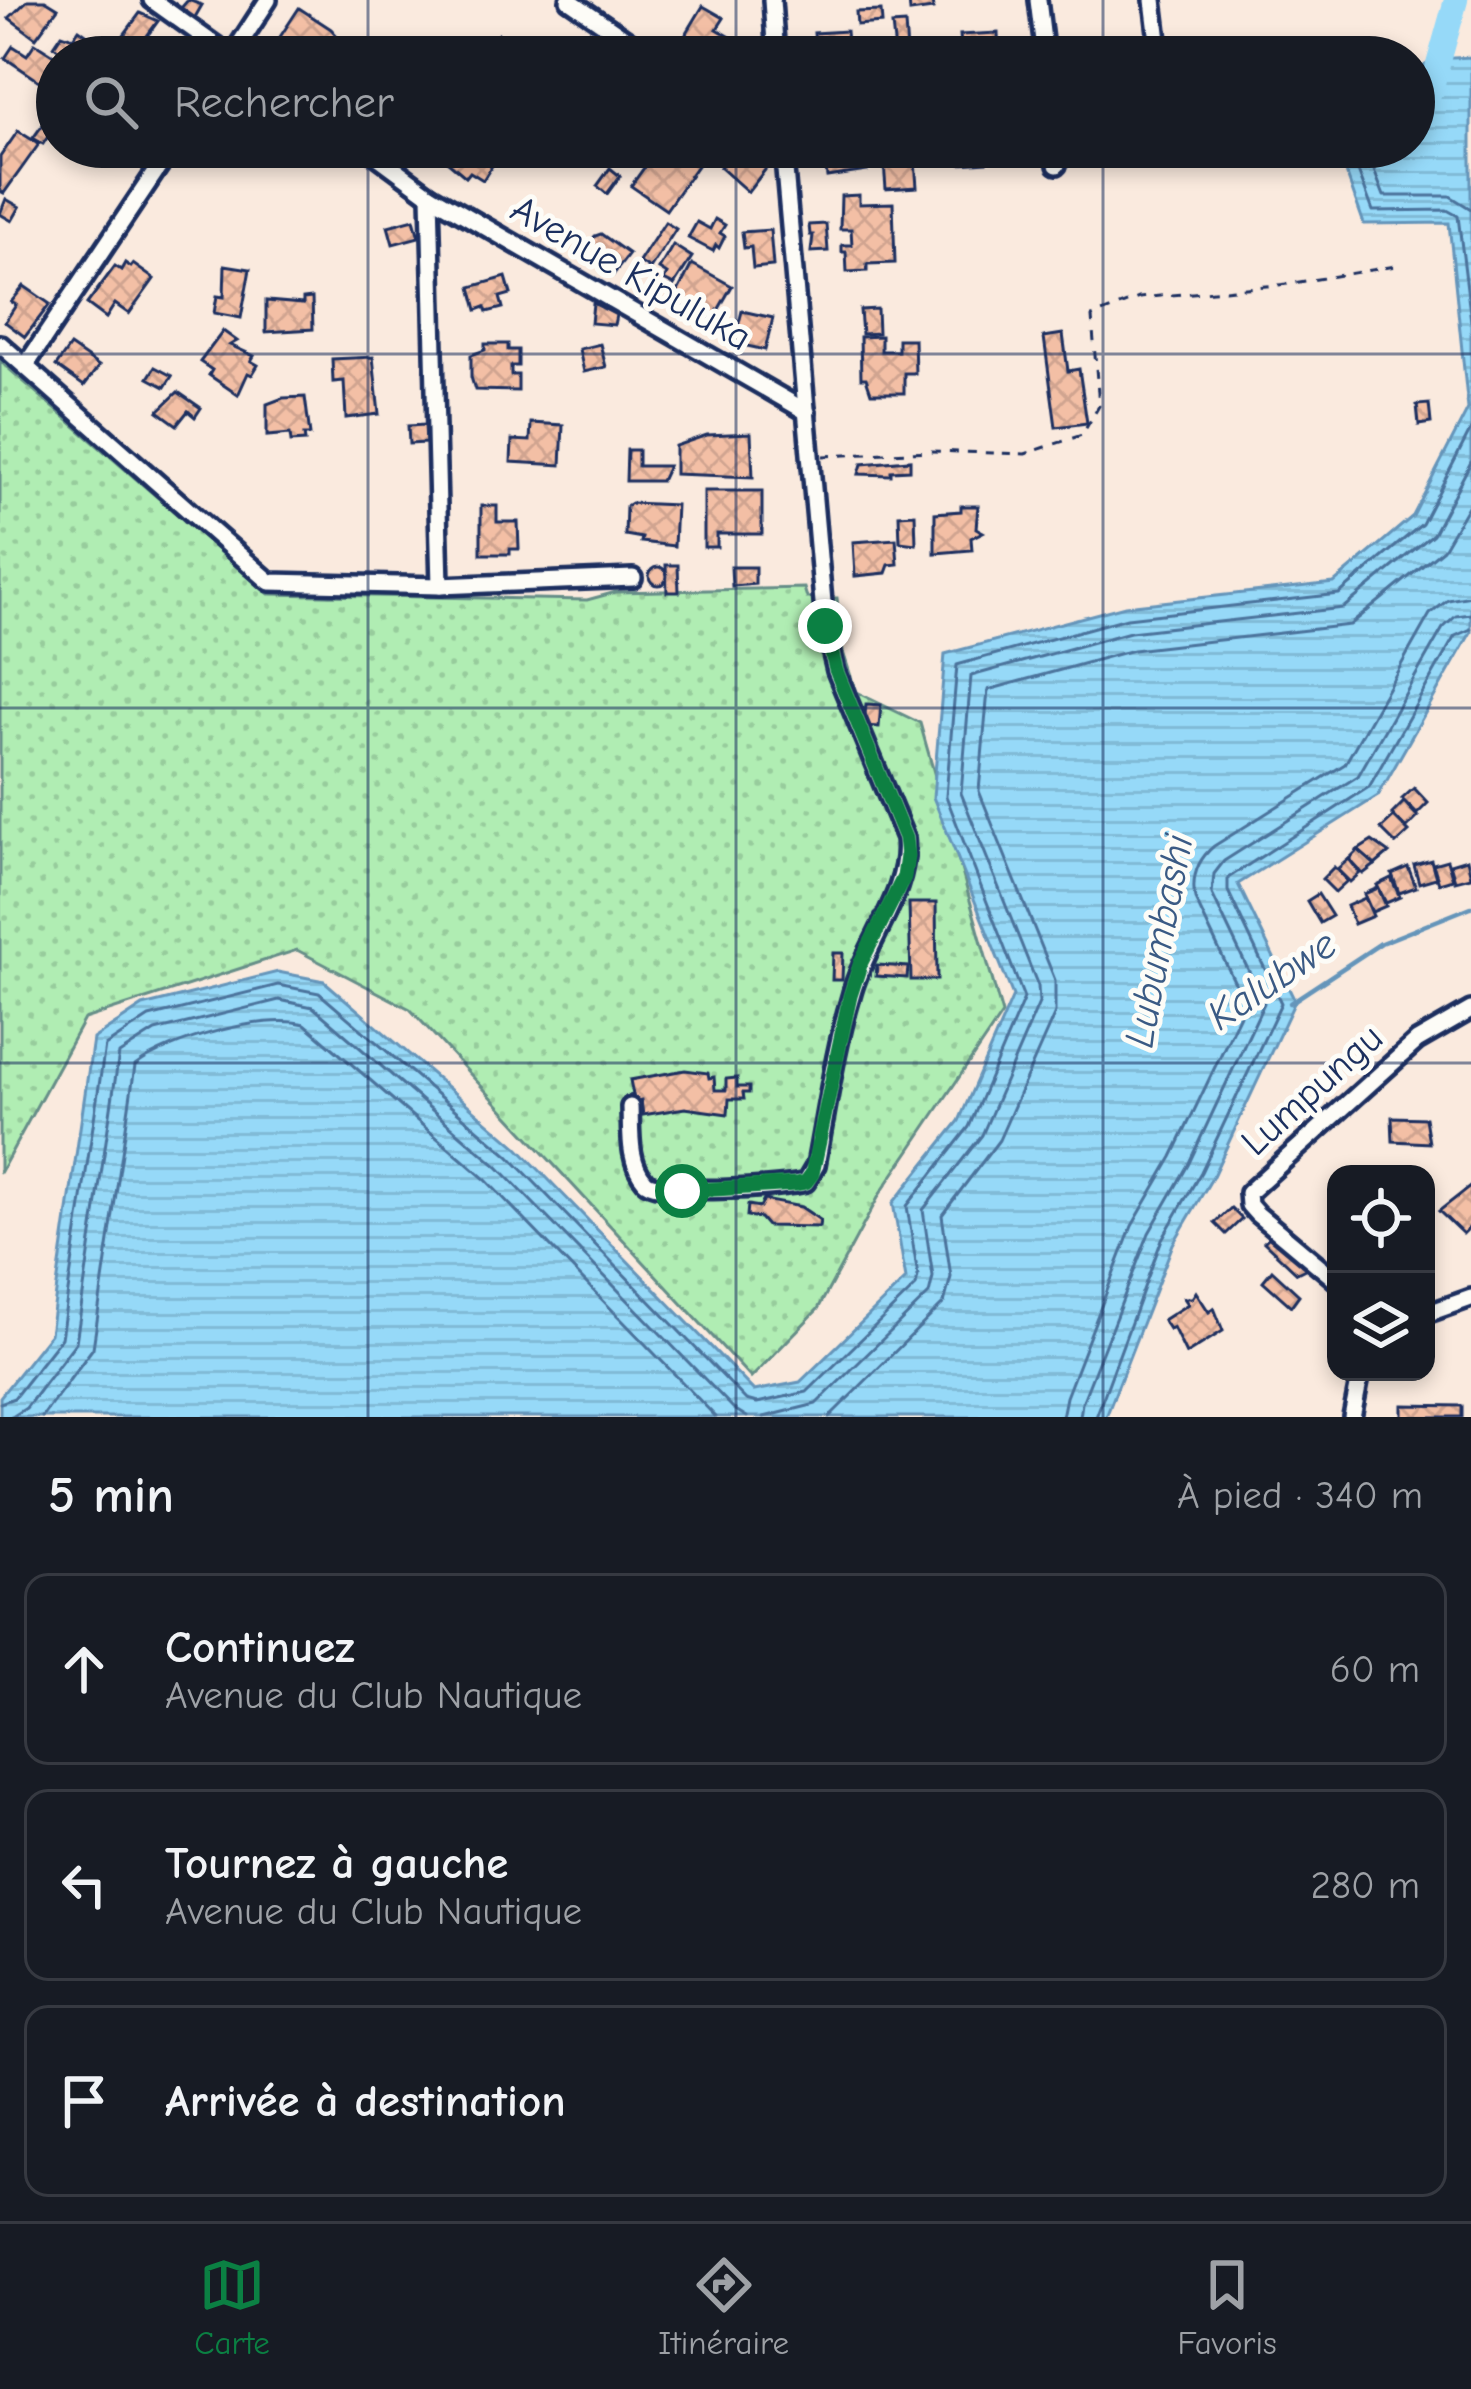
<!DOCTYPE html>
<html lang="fr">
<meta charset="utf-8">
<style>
body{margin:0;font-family:"Comic Neue",sans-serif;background:#20242c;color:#f1f3f6}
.controls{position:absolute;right:36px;bottom:36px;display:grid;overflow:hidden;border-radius:24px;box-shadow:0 6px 18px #0003}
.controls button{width:108px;height:108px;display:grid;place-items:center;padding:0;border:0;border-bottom:3px solid #363941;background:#171b24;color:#f1f3f6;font:60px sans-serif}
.stop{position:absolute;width:36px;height:36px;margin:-27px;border:9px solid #0b8043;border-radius:50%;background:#fff}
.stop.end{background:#0b8043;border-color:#fff;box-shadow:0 3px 12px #0008}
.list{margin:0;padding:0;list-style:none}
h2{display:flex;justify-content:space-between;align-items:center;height:156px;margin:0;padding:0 48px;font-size:51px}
h2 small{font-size:39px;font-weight:400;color:#9ea1a6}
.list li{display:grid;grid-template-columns:78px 1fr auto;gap:36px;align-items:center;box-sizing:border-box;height:192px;margin:0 24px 24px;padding:0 24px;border:3px solid #363941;border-radius:24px}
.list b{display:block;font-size:45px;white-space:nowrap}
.list p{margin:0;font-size:39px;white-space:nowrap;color:#9ea1a6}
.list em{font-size:39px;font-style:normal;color:#9ea1a6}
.icon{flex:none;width:66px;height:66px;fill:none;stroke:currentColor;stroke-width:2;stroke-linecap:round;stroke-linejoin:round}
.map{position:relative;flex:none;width:1471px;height:1417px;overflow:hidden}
.search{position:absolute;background:#171b24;box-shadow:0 6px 18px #0003;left:36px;right:36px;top:36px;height:132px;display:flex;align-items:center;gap:30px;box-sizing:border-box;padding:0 42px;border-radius:66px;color:#9ea1a6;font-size:45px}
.sheet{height:804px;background:#171b24}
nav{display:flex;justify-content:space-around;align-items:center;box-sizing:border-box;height:168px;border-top:3px solid #363941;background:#171b24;font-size:33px;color:#9ea1a6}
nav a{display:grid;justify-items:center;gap:6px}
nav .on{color:#0b8043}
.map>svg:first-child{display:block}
.grass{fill:url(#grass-dots);stroke:#668e88;stroke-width:3}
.water{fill:url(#water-rules);stroke:#6595ba;stroke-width:3}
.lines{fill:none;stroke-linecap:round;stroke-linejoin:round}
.shore{stroke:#4c739c;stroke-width:3}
.stream{stroke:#6595ba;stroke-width:4.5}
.river{stroke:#96d9f8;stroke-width:24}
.building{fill:url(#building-cross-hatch);stroke:#1b2f5e;stroke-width:3}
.minor-casing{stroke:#1b2f5e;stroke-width:24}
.path{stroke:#1b2f5e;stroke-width:3;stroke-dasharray:9 9;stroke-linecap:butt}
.minor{stroke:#fdfcf7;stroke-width:15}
.route{stroke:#0b8043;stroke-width:15}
.grid{fill:none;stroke:#1b2f5e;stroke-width:3;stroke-opacity:0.55}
.labels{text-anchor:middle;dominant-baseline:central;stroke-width:10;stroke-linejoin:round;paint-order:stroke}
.street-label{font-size:39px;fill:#1b2f5e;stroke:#fdfcf7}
.water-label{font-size:42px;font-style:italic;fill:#3a5a84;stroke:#fdfcf7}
</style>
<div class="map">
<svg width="1471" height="1417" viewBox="0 0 1471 1417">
<defs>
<pattern id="grass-dots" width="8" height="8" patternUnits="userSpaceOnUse" patternTransform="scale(3)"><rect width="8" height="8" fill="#b0edb3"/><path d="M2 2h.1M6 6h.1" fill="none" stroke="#97cc9c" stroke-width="1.8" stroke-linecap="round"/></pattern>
<pattern id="water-rules" width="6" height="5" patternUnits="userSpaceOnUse" patternTransform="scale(3)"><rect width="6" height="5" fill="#96d9f8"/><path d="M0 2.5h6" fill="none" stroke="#81bbd7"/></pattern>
<pattern id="building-cross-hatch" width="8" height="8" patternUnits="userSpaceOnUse" patternTransform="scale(3)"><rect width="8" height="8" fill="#f3bfa5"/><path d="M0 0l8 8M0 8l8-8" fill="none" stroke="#d0a490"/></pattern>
</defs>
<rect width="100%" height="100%" fill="#faeade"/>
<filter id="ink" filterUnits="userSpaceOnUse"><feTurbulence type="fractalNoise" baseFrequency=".00833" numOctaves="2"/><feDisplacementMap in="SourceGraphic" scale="24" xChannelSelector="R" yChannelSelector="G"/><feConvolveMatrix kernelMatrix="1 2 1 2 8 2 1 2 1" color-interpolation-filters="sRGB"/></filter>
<g filter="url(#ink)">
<polygon class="grass" points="0,361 269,594 587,600 616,592 804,588 807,598 837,598 843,652 856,692 920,723 1002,1014 880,1194 818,1309 751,1378 410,1009 297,950 84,1019 0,1173"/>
<polygon class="water" points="1471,57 1471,632 1378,796 1238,884 1295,1001 1212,1178 1173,1244 1106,1417 0,1417 0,1397 50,1334 93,1039 143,1006 278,972 324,981 517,1147 754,1391 800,1382 906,1279 893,1203 959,1121 1013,996 933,797 945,654 1125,606 1334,583 1413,516 1468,409 1449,223 1364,224 1337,147 1414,147 1414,73 1434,59"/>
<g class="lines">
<g class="shore">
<polyline points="1349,147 1373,211 1447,210 1458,216 1471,321"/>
<polyline points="1365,147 1384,196 1450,196 1471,209"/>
<polyline points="0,1403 14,1398 61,1338 105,1046 149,1017 278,985 319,993 509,1156 746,1400 757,1403 807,1392 916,1286 918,1276 907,1206 969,1127 1024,998 946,796 957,665 1127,618 1339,594 1422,524 1471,429"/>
<polyline points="12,1417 26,1408 76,1342 119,1054 155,1031 279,1000 313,1007 498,1167 734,1409 747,1417"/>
<path d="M42,1417L93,1348L135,1066C169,1040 264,1013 305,1024L486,1180L716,1417"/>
<polyline points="764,1417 816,1404 929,1294 933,1277 923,1210 982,1135 1039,1003 1038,986 961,793 971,676 1130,632 1343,608 1433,534 1471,462"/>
<polyline points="829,1417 944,1303 951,1277 942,1215 999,1140 1055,1013 1055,980 979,791 988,690 1133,650 1350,625 1443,549 1471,501"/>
<path d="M1062,1417L1066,1397L1132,1226L1172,1157L1245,1004L1195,899C1191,877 1197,860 1214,846L1345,764L1430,614L1448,600L1471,596"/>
<polyline points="1080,1417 1082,1403 1149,1233 1188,1165 1264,1003 1212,894 1214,874 1224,861 1358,776 1443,628 1456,616 1471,614"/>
<polyline points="1096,1417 1162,1239 1201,1172 1281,1003 1228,891 1228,878 1369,787 1455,636 1471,629"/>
</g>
<polyline class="stream" points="1290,1003 1381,943 1471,907"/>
<polyline class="river" points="1431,90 1456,0"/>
</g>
<g class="building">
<polygon points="28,0 45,0 58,8 36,38 9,18"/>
<polygon points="188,0 202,5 194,19 181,8"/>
<polygon points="909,0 932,0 933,9 910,12"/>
<polygon points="703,6 724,18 717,29 741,43 732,57 702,44 698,50 682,41"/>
<polygon points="299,8 331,29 339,38 326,57 298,57 276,43"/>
<polygon points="881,11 882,23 857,25 856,12"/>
<polygon points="140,13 158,21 133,55 118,43"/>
<polygon points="905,24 907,51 895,52 892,25"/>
<polygon points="79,29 96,41 94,57 68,57 54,46 62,34 73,38"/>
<polygon points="846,31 848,57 816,57 814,33"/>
<polygon points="998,33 999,57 962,57 960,35"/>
<polygon points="499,34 513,42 504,57 485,57"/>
<polygon points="349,42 368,54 366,57 339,57"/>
<polygon points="35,43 57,57 57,93 5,58 13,46 27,55"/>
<polygon points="46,120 55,126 43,144 33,138"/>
<polygon points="18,131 39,144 4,193 0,191 0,157"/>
<polygon points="449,147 479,147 476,152 495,161 483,180 470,172 466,177 442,157"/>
<polygon points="659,147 674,147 698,164 666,210 631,186"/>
<polygon points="736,147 742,147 768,166 748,192 720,167"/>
<polygon points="823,147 863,147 867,171 827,177"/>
<polygon points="960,147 1010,147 1010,149 995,150 996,157 986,158 986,162 961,164"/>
<polygon points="1200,147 1282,147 1202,158"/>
<polygon points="915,161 917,187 886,189 884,163"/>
<polygon points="610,168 620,176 607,194 597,186"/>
<polygon points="859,195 859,204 893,203 895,263 867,264 867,271 847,272 846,252 842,252 842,245 852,245 851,229 840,229 841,196"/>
<polygon points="6,199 20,207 12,221 0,214"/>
<polygon points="414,219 419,237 393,244 388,226"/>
<polygon points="715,219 725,225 720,233 725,236 719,248 716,245 713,251 688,238 697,222 710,229"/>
<polygon points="665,222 676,229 650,269 639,262"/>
<polygon points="826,224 828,251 811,252 813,235 810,235 809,225"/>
<polygon points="770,230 773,266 753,268 751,247 744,248 742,232"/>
<polygon points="601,234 629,254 613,275 584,251 595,236"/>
<polygon points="673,245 692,257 674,285 664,280 667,274 659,269"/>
<polygon points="125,263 131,267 133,264 154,279 129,314 115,304 106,318 87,304 115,266 121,270"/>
<polygon points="692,264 732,286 713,319 681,305 683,302 675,297"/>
<polygon points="225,265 250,269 241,318 214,313 217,296 224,297"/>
<polygon points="506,277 511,294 500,297 503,308 487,312 485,307 477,310 471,287"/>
<polygon points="24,286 50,304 25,337 5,322 16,305 11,302"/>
<polygon points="312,298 313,329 266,332 266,301 303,304 303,299"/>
<polygon points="593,303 616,315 614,325 591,323"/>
<polygon points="877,309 878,333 862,334 860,310"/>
<polygon points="742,311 773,318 765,350 734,343"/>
<polygon points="223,331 237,341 230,345 254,356 251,361 258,365 252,375 248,373 238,395 209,375 212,370 200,362"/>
<polygon points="1063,334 1068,371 1079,369 1087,423 1056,427 1044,337"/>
<polygon points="881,336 881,351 898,351 898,339 914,339 915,373 904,373 904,393 871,393 866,378 861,378 860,337"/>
<polygon points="485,344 508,344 508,350 518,350 518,366 511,366 511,375 518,375 518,391 475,390 471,377 471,355 485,350"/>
<polygon points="600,344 606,367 584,372 579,349"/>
<polygon points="70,346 99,366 84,386 56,366"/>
<polygon points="373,357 379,414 346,418 344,381 333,382 332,359"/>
<polygon points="155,367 172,376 165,387 148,378"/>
<polygon points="178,392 201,408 195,417 188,411 177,425 158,411"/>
<polygon points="305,397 310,435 304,435 305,441 291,442 290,434 267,436 267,404 283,398"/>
<polygon points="1429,404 1431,423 1419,425 1417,405"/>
<polygon points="531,423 563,425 561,465 511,462 512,440 530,441"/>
<polygon points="425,425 426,443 409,444 408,426"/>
<polygon points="751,433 753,477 675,474 675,446 707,435"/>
<polygon points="627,450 638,450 638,466 668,466 661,481 626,481"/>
<polygon points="910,460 910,470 891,471 891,475 859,474 862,464"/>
<polygon points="704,491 762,491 762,534 717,534 717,547 704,547"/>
<polygon points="631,503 676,505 674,546 641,542 642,538 625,535 626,506"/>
<polygon points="481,506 497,506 497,522 518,522 519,549 510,549 510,554 481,554"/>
<polygon points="961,506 978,506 976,528 983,532 971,538 972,550 935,553 935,513 961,511"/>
<polygon points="915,514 916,544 900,542 899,515"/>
<polygon points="896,539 898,564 889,565 886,573 855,576 853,542"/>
<polygon points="666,565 678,565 679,592 667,592"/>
<polygon points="731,567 755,567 755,584 732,586"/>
<circle cx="658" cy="576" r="9"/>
<polygon points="866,704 881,705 879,727 864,726"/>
<polygon points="1414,788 1428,803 1417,814 1402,799"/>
<polygon points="1404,802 1418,817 1406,829 1392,814"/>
<polygon points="1394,817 1409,832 1396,844 1381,829"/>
<polygon points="1372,841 1389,853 1375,865 1358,850"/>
<polygon points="1358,850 1375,865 1363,874 1349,859"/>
<polygon points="1349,859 1360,873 1350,882 1337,869"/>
<polygon points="1467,859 1471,877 1455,881 1450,864"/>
<polygon points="1431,860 1436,878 1419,883 1414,865"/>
<polygon points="1447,860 1453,879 1439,883 1433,864"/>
<polygon points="1334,867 1347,881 1335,892 1322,879"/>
<polygon points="1408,867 1416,887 1399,893 1392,874"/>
<polygon points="1391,878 1400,897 1386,903 1377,885"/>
<polygon points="1378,888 1386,906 1372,912 1364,894"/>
<polygon points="1318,894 1332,916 1320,923 1307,901"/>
<polygon points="1365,898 1373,916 1354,924 1347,906"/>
<polygon points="909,903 936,903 937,980 911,980"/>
<polygon points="833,953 843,953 842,980 832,980"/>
<polygon points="877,965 908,967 907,978 876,976"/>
<polygon points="685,1070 708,1073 709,1078 714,1077 715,1090 726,1090 726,1079 737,1078 737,1087 749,1087 749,1093 743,1093 744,1099 729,1099 728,1114 685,1108 643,1115 641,1100 627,1103 625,1097 633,1095 630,1080"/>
<polygon points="1392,1117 1425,1118 1429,1143 1393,1141"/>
<polygon points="1471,1186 1471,1226 1463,1234 1439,1211"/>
<polygon points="764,1200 801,1207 820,1220 819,1227 767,1226 760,1218 747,1216 748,1205 760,1207"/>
<polygon points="1231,1208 1242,1219 1226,1234 1215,1223"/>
<polygon points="1275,1231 1329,1281 1328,1287 1307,1268 1297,1273 1264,1242"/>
<polygon points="1272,1270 1299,1295 1291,1306 1263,1281"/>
<polygon points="1196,1292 1209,1312 1214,1308 1223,1331 1186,1354 1173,1327 1169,1329 1163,1320 1188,1304 1184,1298 1192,1298"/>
<polygon points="1402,1405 1462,1406 1462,1417 1402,1417"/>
</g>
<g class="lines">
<defs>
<g id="minor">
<polyline points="152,0 232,57"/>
<polyline points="569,0 652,57"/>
<polyline points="772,0 776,57"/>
<polyline points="1038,0 1045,57"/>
<polyline points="1153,0 1160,57"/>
<polyline points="231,57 268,0"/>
<polyline points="365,147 430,195 807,412"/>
<polyline points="1055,147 1057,165"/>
<polyline points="1172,147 1173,155"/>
<polyline points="430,195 440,586"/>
<polyline points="0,344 270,582 440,586 633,578"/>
<polyline points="26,365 172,147"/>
<path d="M630,1107C631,1131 628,1162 645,1181C657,1196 784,1188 806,1182L816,1165C827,1107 835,1049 852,993C866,941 911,891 905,838L836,671L825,625L783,147"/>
<polyline points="1336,1280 1257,1214 1249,1205 1248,1193 1417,1041 1471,1010"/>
<polyline points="1426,1314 1471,1298"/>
<polyline points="1352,1417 1361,1372"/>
</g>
</defs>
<use href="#minor" class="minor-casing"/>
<polyline class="path" points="823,456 930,451 1025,454 1082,435 1099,406 1092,317 1139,298 1288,284 1395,266"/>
<use href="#minor" class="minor"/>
</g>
</g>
<g class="lines" filter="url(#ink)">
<polyline class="route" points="682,1191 796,1184 806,1182 812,1174 850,996 861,962 904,877 907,856 905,838 836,670 825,626"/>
</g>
<path class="grid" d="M368,0V57M736,0V57M1103,0V57M368,147V1417M736,147V1417M1103,147V1417M0,354H1471M0,708H1471M0,1063H1471"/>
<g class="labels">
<g class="street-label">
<text transform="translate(631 273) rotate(30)">Avenue Kipuluka</text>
<text transform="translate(1312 1090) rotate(-42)">Lumpungu</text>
</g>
<g class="water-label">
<text transform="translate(1159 941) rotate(-79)">Lubumbashi</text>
<text transform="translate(1272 980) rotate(-34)">Kalubwe</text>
</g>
</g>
</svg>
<div class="controls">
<button><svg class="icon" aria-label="locate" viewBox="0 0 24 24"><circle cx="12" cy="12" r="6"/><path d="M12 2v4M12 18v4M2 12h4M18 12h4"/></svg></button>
<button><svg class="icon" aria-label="layers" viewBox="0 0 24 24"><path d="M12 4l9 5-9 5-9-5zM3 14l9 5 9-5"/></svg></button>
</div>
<div class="stop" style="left:682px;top:1191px"></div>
<div class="stop end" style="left:825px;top:626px"></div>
<div class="search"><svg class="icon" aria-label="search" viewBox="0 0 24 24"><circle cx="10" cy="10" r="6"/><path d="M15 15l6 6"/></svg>Rechercher</div>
</div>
<section class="sheet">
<h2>5 min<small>À pied · 340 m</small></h2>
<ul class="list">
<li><svg class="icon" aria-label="ahead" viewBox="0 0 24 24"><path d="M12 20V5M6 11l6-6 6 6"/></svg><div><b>Continuez</b><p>Avenue du Club Nautique</p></div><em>60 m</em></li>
<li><svg class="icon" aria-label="left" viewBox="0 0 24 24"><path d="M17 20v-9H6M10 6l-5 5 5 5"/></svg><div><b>Tournez à gauche</b><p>Avenue du Club Nautique</p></div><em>280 m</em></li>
<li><svg class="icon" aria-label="arrive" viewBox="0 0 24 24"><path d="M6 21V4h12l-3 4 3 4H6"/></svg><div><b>Arrivée à destination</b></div></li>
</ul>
</section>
<nav>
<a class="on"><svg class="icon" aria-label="map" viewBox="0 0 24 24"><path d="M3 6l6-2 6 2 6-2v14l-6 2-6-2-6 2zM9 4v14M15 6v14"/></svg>Carte</a>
<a><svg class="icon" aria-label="directions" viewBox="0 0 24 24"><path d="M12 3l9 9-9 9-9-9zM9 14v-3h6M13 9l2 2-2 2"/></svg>Itinéraire</a>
<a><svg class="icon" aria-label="saved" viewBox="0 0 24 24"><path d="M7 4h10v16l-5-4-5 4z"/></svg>Favoris</a>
</nav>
